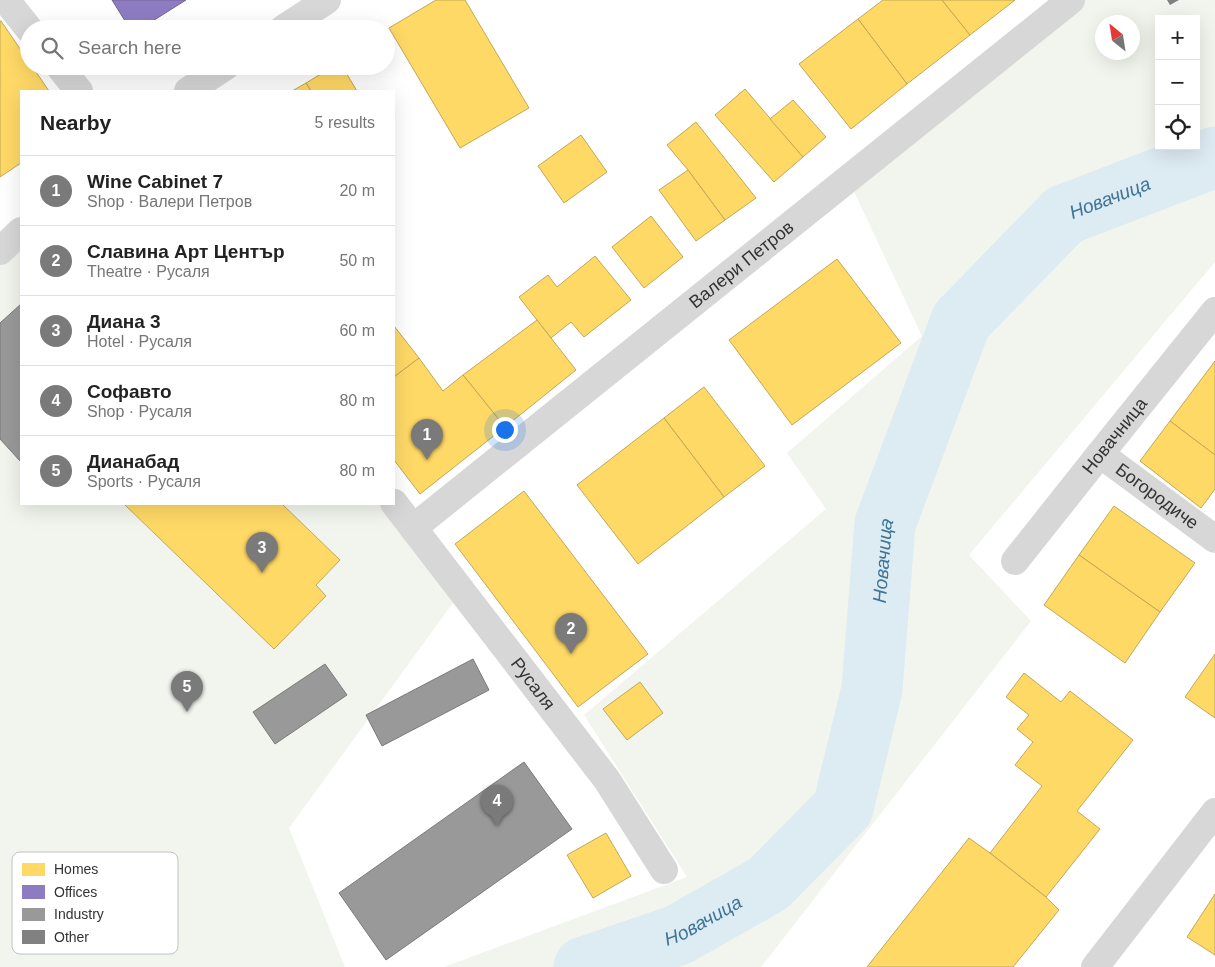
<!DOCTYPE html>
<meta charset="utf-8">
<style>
body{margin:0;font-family:Arial,sans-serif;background:#f6f6f6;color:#222}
.controls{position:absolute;right:15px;top:15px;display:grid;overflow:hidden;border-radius:0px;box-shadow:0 5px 20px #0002}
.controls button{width:45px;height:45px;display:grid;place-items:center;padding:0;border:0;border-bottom:1px solid #e0e0e0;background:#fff;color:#222;font:25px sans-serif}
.compass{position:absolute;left:1095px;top:15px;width:45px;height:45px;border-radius:50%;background:#fff;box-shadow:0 5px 20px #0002;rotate:330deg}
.you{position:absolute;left:504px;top:429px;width:18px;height:18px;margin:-12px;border:4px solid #fff;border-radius:50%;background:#1a73e8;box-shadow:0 0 0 8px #1a73e833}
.badge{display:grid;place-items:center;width:32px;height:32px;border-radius:50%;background:#7a7a7a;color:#fff;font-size:16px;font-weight:700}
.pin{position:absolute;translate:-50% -41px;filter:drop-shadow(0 1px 2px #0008)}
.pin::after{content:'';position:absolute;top:26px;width:18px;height:15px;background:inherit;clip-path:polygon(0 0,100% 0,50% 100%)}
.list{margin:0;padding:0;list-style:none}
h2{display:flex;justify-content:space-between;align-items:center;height:65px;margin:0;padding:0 20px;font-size:21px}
h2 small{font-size:16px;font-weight:400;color:#767676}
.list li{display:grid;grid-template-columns:32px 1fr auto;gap:15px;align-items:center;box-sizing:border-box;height:70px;padding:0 20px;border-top:1px solid #e0e0e0}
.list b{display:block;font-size:19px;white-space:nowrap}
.list p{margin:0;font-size:16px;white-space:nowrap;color:#767676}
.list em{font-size:16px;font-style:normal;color:#767676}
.icon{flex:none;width:28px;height:28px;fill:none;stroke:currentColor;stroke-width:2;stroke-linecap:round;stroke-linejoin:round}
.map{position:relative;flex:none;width:1215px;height:967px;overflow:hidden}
.search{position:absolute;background:#fff;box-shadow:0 5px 20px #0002;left:20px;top:20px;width:375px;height:55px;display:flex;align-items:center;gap:12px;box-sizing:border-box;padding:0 18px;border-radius:28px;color:#767676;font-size:19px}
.panel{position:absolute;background:#fff;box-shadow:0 5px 20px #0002;left:20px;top:90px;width:375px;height:415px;border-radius:0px}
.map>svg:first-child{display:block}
.green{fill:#f1f5ed;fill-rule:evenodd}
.homes{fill:#ffd966;stroke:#c2a757}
.offices{fill:#8e7cc3;stroke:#736698}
.industry{fill:#999;stroke:#7a7a7a}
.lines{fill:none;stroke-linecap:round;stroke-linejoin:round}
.river{stroke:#ddebf3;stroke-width:61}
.building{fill:#818181}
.street{stroke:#d7d7d7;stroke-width:28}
.labels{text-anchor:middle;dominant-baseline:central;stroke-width:5;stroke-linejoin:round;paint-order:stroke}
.street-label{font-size:18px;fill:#333;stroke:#fff}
.water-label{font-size:19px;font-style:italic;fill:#3f7597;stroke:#fff}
.key{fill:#fff;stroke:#c2c2c2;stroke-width:1}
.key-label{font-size:14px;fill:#333}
</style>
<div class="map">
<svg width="1215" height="967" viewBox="0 0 1215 967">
<rect width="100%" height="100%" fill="#fff"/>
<g class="green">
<path d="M1071,0H1215V262L969,555L1031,621L761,967H444L687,877L584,715L826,509L787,453L922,336L848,179ZM1159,19H1196V146H1159ZM1102,22H1132V52H1102Z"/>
<polygon points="21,242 21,504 384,504 458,596 289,828 345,967 0,967 0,261"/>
</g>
<g class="homes">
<polygon points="436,0 465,0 529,108 460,148 389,28"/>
<polygon points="883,0 942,0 970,35 907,84 858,19"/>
<polygon points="942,0 1015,0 970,35"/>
<polygon points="858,19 907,84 851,129 799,64"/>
<polygon points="0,21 1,21 29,62 29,66 32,66 49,91 21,91 21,163 0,177"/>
<polygon points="334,66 342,66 357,91 311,91 306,83"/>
<polygon points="306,83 311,91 292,91"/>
<polygon points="745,89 803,157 774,182 715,115"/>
<polygon points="793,100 826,137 803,157 770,119"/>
<polygon points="696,122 756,198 725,220 688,170 667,145"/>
<polygon points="581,135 607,172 564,203 538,166"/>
<polygon points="688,170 725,220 696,241 659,190"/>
<polygon points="651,216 683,257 644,288 612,247"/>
<polygon points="595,256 631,300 584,337 571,322 551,338 519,297 548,275 557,287"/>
<polygon points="837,259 901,343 792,425 729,340"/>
<polygon points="537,320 576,370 505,427 463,375"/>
<polygon points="394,326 419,358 394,377"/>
<polygon points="419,358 443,391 463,375 505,427 420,494 394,460 394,377"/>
<polygon points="1215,361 1215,455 1170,421"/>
<polygon points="704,387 765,466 724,497 664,418"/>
<polygon points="664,418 724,497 638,564 577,485"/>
<polygon points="1170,421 1215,455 1215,489 1201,508 1140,461"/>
<polygon points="524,491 648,654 578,707 455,544"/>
<polygon points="124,504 282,504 340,560 316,585 326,596 274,649"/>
<polygon points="1114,506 1195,563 1160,612 1079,555"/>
<polygon points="1079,555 1160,612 1125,663 1044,605"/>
<polygon points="1215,654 1215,718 1185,697"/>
<polygon points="1024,673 1061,702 1070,691 1133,740 1077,811 1100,829 1046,897 990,853 1042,786 1015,765 1033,742 1017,729 1029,715 1006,697"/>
<polygon points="640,682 663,713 627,740 603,709"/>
<polygon points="606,833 631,876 593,898 567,855"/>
<polygon points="969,838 990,853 1046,897 1059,910 1013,967 867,967"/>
<polygon points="1215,894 1215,955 1187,937"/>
</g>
<polygon class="offices" points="112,0 186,0 140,29 130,29"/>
<g class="industry">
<polygon points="21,304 21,462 0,439 0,323"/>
<polygon points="473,659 489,690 382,746 366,715"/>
<polygon points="325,664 347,695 275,744 253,712"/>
<polygon points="524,762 572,829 386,960 339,893"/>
</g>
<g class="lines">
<path class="river" id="s1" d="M584,967L678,935L768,884L843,808L872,689L885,524L961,321L1064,215L1215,157"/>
</g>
<polygon class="building" points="1167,0 1179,0 1170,5"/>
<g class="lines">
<g class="street">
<polyline points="6,0 29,29"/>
<polyline points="283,29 327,0"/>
<polyline points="59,66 79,91"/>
<polyline points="188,91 226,66"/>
<polyline points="0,251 21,231"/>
<path id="s2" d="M1100,454L1215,539"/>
<path id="s3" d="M394,503L607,780L664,870"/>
<path id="s4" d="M413,528L1071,0"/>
<path id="s5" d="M1015,561L1100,454L1215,311"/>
<polyline points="1095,967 1215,812"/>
</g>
</g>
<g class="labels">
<g class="street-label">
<text stroke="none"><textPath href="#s4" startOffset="421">Валери Петров</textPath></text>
<text stroke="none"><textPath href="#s5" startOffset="160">Новачница</textPath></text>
<text stroke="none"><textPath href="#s2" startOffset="71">Богородиче</textPath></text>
<text stroke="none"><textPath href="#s3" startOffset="228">Русаля</textPath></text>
</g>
<g class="water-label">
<text stroke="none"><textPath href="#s1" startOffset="1011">Новачица</textPath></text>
<text stroke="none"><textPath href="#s1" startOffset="561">Новачица</textPath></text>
<text stroke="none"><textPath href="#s1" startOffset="128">Новачица</textPath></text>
</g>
</g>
<rect x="12" y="852" width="166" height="102" rx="8" class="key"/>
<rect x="22" y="863" width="23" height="13" fill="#ffd966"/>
<rect x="22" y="885" width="23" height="14" fill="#8e7cc3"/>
<rect x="22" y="908" width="23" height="13" fill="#999"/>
<rect x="22" y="930" width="23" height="14" fill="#818181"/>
<g class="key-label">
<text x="54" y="874">Homes</text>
<text x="54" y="897">Offices</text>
<text x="54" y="919">Industry</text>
<text x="54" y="942">Other</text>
</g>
</svg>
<div class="controls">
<button>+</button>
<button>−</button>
<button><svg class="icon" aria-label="locate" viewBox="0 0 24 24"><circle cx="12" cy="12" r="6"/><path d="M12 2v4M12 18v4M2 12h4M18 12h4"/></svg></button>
</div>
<svg class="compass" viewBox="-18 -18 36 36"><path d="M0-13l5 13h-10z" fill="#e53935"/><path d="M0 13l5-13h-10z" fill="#767676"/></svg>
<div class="you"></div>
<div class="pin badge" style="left:427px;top:460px">1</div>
<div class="pin badge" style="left:571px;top:654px">2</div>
<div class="pin badge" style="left:262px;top:573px">3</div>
<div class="pin badge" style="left:497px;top:826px">4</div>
<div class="pin badge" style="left:187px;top:712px">5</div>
<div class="search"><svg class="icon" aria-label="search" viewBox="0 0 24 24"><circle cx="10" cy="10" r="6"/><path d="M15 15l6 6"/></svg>Search here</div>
<section class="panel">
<h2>Nearby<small>5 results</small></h2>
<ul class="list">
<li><span class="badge">1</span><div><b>Wine Cabinet 7</b><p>Shop · Валери Петров</p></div><em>20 m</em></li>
<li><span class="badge">2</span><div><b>Славина Арт Център</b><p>Theatre · Русаля</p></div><em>50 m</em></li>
<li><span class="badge">3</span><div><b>Диана 3</b><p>Hotel · Русаля</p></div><em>60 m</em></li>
<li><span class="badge">4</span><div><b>Софавто</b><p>Shop · Русаля</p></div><em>80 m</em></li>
<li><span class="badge">5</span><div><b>Дианабад</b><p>Sports · Русаля</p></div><em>80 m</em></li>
</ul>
</section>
</div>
